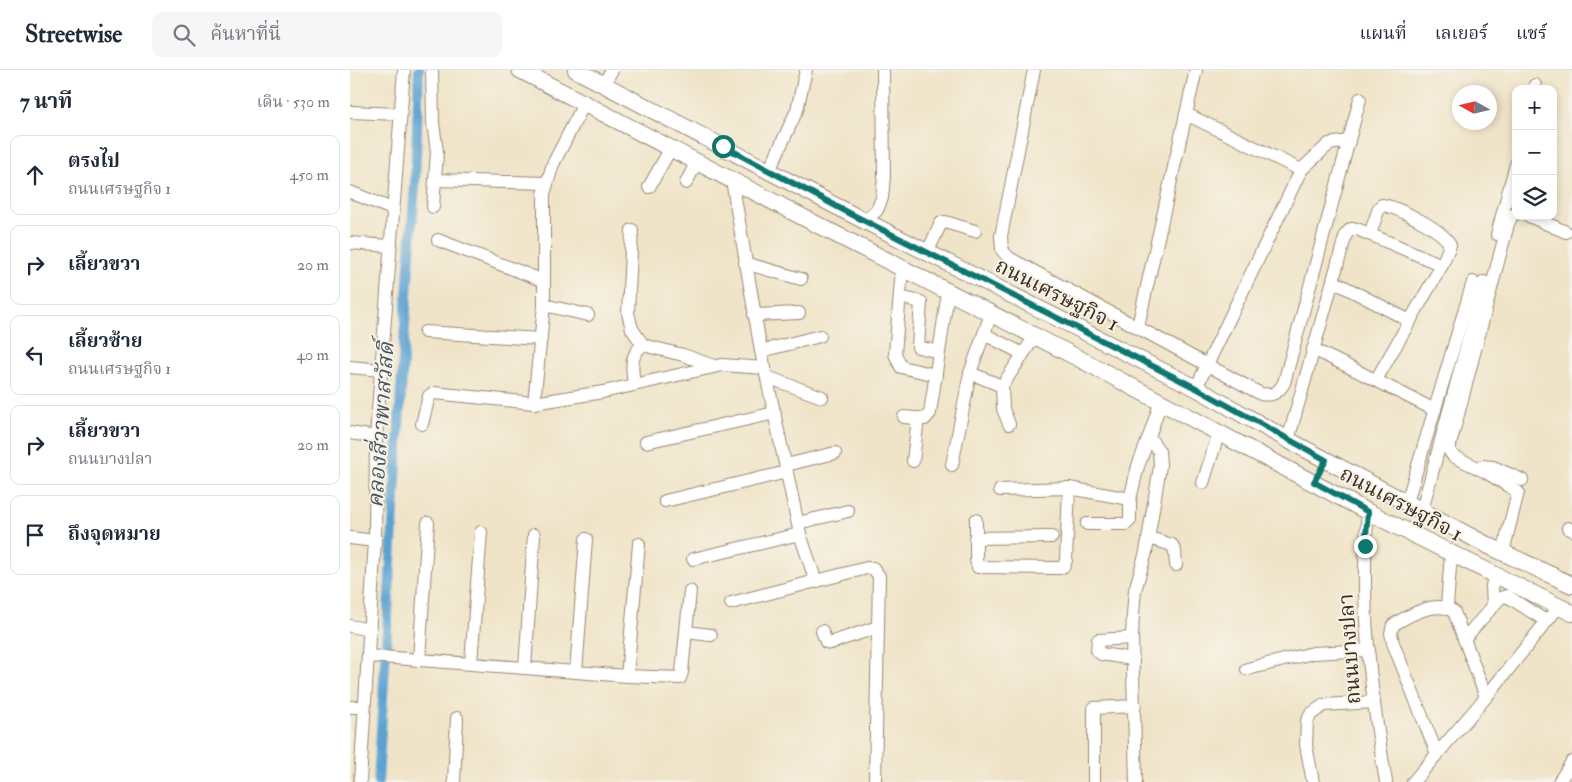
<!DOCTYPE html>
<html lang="th">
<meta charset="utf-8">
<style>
body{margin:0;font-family:"IM FELL Double Pica","Noto Serif Thai",serif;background:#f6f6f7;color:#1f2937}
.controls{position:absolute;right:15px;top:15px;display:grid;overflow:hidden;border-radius:10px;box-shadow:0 2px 8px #0003}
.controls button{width:45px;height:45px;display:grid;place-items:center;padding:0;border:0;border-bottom:1px solid #e0e1e3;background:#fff;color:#1f2937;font:25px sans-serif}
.compass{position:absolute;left:1102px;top:15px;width:45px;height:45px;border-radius:50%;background:#fff;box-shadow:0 2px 8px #0003;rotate:278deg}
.stop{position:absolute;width:15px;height:15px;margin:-11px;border:4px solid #0f766e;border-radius:50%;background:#fff}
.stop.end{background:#0f766e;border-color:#fff;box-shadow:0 1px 5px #0008}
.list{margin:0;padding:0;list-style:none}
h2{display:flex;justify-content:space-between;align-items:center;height:65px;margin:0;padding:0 20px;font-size:21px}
h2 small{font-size:16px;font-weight:400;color:#747a83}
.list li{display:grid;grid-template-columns:32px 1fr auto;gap:15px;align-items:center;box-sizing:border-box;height:80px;margin:0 10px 10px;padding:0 10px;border:1px solid #e0e1e3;border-radius:10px}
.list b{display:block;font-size:19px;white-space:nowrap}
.list p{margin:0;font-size:16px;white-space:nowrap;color:#747a83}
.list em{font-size:16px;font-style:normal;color:#747a83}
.icon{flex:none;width:28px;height:28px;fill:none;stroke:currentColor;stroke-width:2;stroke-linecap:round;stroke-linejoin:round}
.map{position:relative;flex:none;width:1222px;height:712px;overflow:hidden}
header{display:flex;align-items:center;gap:30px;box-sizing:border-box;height:70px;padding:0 25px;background:#fff;border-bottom:1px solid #e0e1e3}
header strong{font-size:24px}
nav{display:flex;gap:28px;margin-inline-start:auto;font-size:18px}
.search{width:350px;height:45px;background:#f6f6f7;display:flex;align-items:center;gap:12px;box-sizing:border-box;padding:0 18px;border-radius:10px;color:#747a83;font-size:19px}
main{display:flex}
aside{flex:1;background:#fff}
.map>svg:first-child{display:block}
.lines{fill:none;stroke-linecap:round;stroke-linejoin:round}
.canal{stroke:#5ba2d1;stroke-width:10}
.minor-casing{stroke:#968773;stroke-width:14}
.major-casing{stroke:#968773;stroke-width:18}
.minor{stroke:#fff;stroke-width:12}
.major{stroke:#fff;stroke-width:16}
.route{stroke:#0f766e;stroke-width:6}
.labels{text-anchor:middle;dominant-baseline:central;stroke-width:4;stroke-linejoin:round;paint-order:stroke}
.street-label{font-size:21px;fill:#3b2a1e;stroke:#f7f3e8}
.water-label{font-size:22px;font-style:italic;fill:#46545d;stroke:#f7f3e8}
</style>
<header>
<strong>Streetwise</strong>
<div class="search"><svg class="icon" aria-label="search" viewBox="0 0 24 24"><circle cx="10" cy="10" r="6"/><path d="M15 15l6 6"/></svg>ค้นหาที่นี่</div>
<nav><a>แผนที่</a><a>เลเยอร์</a><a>แชร์</a></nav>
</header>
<main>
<aside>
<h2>7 นาที<small>เดิน · 530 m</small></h2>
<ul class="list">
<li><svg class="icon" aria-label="ahead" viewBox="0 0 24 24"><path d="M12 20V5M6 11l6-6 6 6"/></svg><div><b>ตรงไป</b><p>ถนนเศรษฐกิจ 1</p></div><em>450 m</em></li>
<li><svg class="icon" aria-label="right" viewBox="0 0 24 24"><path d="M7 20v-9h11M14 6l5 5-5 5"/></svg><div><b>เลี้ยวขวา</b></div><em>20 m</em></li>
<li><svg class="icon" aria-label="left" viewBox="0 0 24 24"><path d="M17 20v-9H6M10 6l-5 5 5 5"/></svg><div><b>เลี้ยวซ้าย</b><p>ถนนเศรษฐกิจ 1</p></div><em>40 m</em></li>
<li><svg class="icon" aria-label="right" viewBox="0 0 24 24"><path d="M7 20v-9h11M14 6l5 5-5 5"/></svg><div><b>เลี้ยวขวา</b><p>ถนนบางปลา</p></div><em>20 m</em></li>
<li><svg class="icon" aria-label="arrive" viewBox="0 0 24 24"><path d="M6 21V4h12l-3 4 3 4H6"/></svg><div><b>ถึงจุดหมาย</b></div></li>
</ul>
</aside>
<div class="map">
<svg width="1222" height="712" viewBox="0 0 1222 712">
<rect width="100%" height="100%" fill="#f7f3e8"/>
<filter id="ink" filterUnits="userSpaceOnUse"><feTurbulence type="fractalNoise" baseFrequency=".02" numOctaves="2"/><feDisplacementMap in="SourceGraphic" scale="10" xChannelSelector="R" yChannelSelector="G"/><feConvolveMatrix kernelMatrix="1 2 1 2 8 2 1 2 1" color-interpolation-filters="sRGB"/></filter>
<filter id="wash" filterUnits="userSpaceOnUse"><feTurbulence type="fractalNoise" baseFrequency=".0096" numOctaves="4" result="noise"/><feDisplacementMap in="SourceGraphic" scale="20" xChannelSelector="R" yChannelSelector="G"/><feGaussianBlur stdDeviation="1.12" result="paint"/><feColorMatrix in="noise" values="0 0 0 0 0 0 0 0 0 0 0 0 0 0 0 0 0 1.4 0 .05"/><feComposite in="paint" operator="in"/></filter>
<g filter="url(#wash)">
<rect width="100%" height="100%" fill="#f0e4c8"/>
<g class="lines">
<polyline class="canal" points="28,712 56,238 65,115 69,0"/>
</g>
</g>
<g filter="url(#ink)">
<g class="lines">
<defs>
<g id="minor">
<polyline points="82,0 83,53 87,82 83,137"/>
<path d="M684,0L651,166L652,180L659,188L911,324C923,326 928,323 934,313L1010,29"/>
<polyline points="254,13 262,0"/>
<polyline points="1184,19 1185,15"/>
<polyline points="0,42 50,44"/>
<polyline points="836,44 846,0"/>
<polyline points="951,100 979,74 999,71"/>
<polyline points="419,101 447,40 456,0"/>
<polyline points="85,110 196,113"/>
<polyline points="382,110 411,281 450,464 466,512"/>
<polyline points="336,113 347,91"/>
<polyline points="299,117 321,78"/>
<polyline points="0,122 42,139"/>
<polyline points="1179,146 1216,162"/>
<polyline points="515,151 527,140 532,128 534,107 533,0"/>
<polyline points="282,160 278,243 282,259 293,275"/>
<path d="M1020,164L1029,138L1032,135C1047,137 1094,160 1100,175L1092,195L1026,310"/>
<polyline points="1147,164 1166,94"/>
<polyline points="88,170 194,211"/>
<polyline points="0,173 39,176"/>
<polyline points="577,183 591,153 595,152 625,161"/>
<polyline points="395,193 451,209"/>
<polyline points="552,198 545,284 551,297 586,305"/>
<polyline points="983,211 1060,251"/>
<polyline points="550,227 571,232 568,277 589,282"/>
<polyline points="194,235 238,245"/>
<polyline points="641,244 620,303 652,316"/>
<polyline points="404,245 449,243"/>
<polyline points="788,256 836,44 951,100 846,318"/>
<polyline points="75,262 191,269"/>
<polyline points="634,264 673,284"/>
<polyline points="963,279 1085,340"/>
<polyline points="411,281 470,266"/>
<polyline points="0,297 31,300"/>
<polyline points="417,307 472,327"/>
<path d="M284,315C282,298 279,286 293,275L333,285L364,296"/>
<polyline points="184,333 194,235 194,124 203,94 235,32"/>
<polyline points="554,347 575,349 580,343 598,222"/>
<polyline points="72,354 79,326 84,323 184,333 253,322 372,295 415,298"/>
<polyline points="659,354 653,339 652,316 685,266"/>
<polyline points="0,363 26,367"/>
<polyline points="938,370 996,164 1001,159 1007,159 1092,195"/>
<polyline points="296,372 425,343"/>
<polyline points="563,391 568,348"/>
<polyline points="436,395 485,383"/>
<polyline points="602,395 620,303"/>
<polyline points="1132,396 1143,397 1172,410"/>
<polyline points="853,413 869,362"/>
<polyline points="650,420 719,418"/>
<polyline points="315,431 437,402"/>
<polyline points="1057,432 1123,212"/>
<polyline points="1072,440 1134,212"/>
<path d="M1018,442C1009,532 1021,623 1036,712"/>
<polyline points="626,450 626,490 628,497 710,498 714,496 716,490 719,418 780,429 788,396 799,367"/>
<polyline points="448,453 498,441"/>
<polyline points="737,454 776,454 780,450 780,429"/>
<polyline points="1218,458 1222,460"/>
<polyline points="0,468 25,471"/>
<polyline points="625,468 702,467"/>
<polyline points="799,468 822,475 825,481 826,495"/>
<polyline points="1153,482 1168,422 1134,401 1103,386 1100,382 1100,375 1158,154 1162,145 1166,144"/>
<polyline points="343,489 450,464"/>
<polyline points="381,533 517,498 523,498 529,506 525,712"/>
<polyline points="1097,536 1101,484"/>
<polyline points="1143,537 1142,516 1144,506"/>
<polyline points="0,556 20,560"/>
<polyline points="472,561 476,572 480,573 528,557"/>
<polyline points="336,562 361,565"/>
<polyline points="782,568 748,570 747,581 751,584 783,589"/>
<polyline points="1114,569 1150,528 1157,526 1196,551"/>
<polyline points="19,586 277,606 330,608 332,602 340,521"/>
<polyline points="69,590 78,453"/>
<polyline points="121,593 131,462"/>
<polyline points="175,598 184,465"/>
<polyline points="897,599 963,583 1019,580"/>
<polyline points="226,602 236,469"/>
<polyline points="277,606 289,474"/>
<polyline points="0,637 14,637"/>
<path d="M1087,684L1043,573L1041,563L1043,555C1059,545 1087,529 1104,542L1136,627"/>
<polyline points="10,712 25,471 26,367 54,0"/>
<polyline points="104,712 107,648"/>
<polyline points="744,712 744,638 785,636"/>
<polyline points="786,712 782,568 783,544 785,520 796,482 810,396 809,381 799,367 811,331"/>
<polyline points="963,712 956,675 957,651 961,644 974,635 1024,632"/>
<polyline points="1063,712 1136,627 1209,536"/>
<polyline points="1209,712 1222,692"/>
</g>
<g id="major">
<polyline points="170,0 491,167 728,288 1018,442 1222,543"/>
<polyline points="226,0 503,145 846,318 938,370 1135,474 1222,515"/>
</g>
</defs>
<use href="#minor" class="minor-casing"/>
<use href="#major" class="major-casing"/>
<use href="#minor" class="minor"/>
<use href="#major" class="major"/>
</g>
</g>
<g class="lines" filter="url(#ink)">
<polyline class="route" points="373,76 503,145 846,318 976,390 964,412 1018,442 1015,476"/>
</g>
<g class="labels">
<g class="street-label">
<text transform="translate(707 225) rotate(27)">ถนนเศรษฐกิจ 1</text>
<text transform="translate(1051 434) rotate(28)">ถนนเศรษฐกิจ 1</text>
<text transform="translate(1000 579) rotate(-94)">ถนนบางปลา</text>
</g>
<g class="water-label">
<text transform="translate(31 355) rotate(-86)">คลองสี่วาพาสวัสดิ์</text>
</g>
</g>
</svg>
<div class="controls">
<button>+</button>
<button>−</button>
<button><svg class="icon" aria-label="layers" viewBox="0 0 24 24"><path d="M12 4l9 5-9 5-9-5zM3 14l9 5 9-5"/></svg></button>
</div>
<svg class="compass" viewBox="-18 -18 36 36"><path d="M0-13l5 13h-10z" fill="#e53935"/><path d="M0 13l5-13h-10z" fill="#747a83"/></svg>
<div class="stop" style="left:373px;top:76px"></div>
<div class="stop end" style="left:1015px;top:476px"></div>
</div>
</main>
